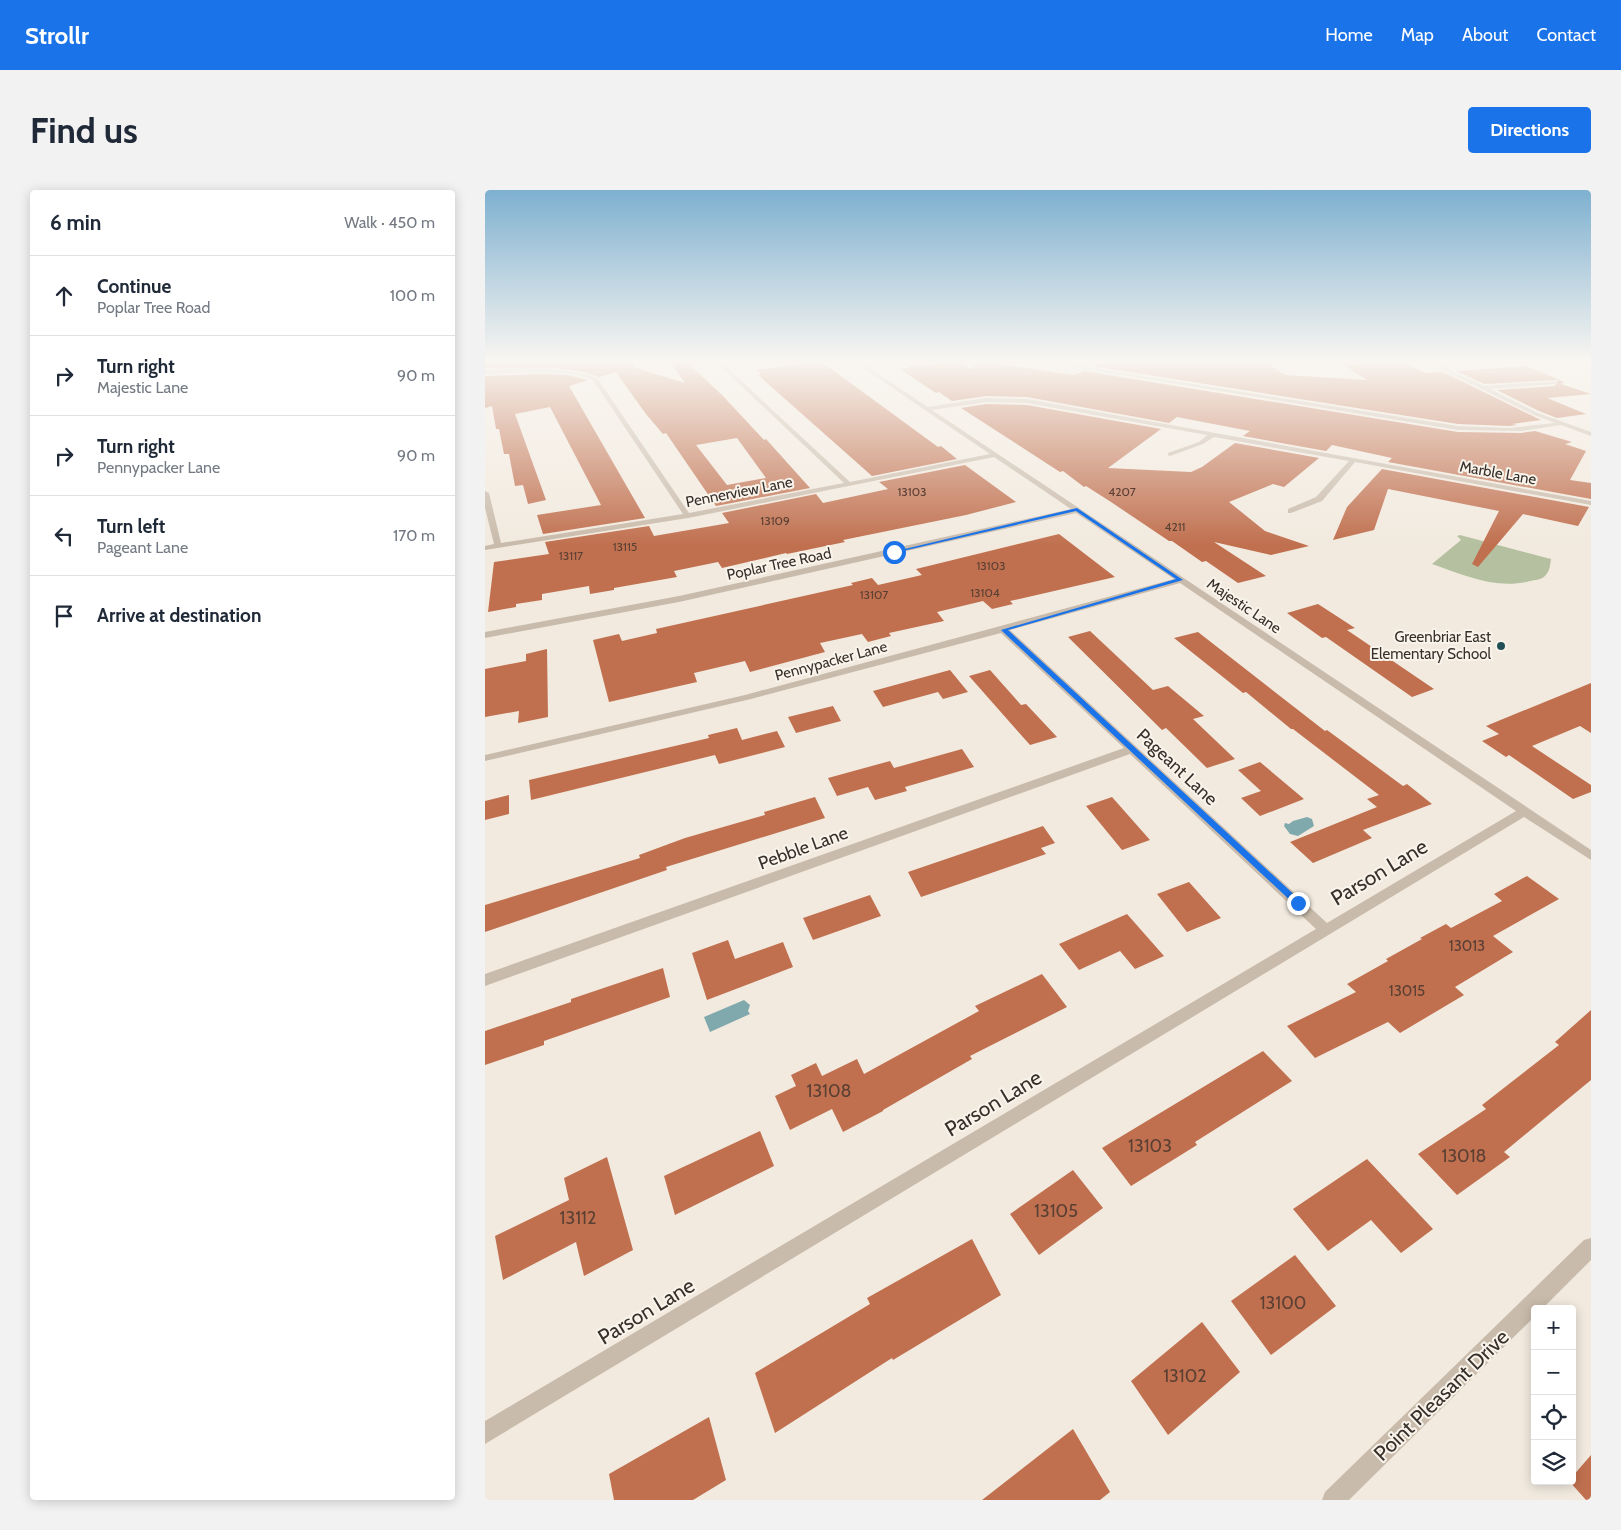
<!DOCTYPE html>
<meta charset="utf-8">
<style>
body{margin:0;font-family:Cabin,sans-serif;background:#f2f2f3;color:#1f2937}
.controls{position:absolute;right:15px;bottom:15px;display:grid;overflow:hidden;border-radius:5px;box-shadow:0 2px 12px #0003}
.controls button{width:45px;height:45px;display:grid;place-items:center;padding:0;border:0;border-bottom:1px solid #e0e1e3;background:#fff;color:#1f2937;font:25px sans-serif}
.stop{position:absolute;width:15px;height:15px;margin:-11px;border:4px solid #1a73e8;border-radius:50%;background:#fff}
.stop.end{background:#1a73e8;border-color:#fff;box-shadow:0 1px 5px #0008}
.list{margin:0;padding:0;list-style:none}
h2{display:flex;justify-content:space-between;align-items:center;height:65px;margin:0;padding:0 20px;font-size:21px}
h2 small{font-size:16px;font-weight:400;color:#747a83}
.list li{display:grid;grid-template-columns:32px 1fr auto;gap:15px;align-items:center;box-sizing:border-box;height:80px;padding:0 20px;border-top:1px solid #e0e1e3}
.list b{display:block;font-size:19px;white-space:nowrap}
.list p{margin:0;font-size:16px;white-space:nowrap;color:#747a83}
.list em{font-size:16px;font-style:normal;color:#747a83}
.icon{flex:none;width:28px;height:28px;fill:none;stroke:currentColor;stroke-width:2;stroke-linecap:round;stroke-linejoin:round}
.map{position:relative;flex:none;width:1106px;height:1310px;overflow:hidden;border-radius:5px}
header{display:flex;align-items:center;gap:30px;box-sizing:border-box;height:70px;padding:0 25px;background:#1a73e8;color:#fff}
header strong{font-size:24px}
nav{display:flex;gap:28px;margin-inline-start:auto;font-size:18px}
.intro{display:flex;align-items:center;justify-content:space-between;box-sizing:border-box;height:120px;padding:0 30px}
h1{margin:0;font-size:35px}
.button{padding:12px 22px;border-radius:5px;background:#1a73e8;color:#fff;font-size:18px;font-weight:700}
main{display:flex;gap:30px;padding:0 30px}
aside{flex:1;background:#fff;border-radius:5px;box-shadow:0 2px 12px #0003}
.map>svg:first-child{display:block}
.green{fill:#b4c09f}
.water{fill:#7fa9ad}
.building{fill:#c0704f;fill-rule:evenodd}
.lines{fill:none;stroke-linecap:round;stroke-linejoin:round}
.minor{fill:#c9bbab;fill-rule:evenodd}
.route{fill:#1a73e8}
.poi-dot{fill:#215157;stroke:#f9f4eb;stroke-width:2}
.labels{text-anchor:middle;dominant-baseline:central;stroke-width:4;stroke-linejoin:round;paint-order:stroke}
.far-number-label{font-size:12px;fill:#5a3f33}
.far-street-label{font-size:15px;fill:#382f2a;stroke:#f9f4eb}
.far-poi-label{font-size:15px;fill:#382f2a;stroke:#f9f4eb;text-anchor:end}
.number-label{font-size:15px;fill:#5a3f33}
.street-label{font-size:18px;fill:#382f2a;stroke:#f9f4eb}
.near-number-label{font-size:18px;fill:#5a3f33}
.near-street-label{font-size:21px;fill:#382f2a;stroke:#f9f4eb}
</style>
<header>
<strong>Strollr</strong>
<nav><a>Home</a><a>Map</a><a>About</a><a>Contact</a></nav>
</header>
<div class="intro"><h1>Find us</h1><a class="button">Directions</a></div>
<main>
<aside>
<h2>6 min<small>Walk · 450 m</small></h2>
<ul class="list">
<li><svg class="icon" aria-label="ahead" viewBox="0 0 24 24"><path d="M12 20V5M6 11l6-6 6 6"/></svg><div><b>Continue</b><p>Poplar Tree Road</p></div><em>100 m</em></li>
<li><svg class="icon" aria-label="right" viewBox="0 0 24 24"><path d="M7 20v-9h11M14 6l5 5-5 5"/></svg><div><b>Turn right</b><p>Majestic Lane</p></div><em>90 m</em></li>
<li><svg class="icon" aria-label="right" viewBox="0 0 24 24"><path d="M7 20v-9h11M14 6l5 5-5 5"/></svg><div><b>Turn right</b><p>Pennypacker Lane</p></div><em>90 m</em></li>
<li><svg class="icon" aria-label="left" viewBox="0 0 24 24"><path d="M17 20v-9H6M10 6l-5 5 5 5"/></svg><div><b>Turn left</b><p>Pageant Lane</p></div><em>170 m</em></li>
<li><svg class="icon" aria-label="arrive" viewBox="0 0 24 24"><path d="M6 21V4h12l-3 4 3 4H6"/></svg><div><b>Arrive at destination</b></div></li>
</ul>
</aside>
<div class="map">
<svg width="1106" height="1310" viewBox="0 0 1106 1310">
<rect width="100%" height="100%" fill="#f2eadf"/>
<path class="green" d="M975,345L1066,369C1065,375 1065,381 1060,386C1056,390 1050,390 1045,391C1012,400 978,385 947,374L976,350L972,346Z"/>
<g class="water">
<polygon points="822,627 827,629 829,636 813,646 805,644 799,636 800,633 804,634 808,631"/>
<polygon points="259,810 265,815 263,821 265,824 225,842 219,827"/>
</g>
<g class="building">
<path d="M0,172H149L150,177H148L200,193L185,172H202L238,206L279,250L281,249L325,298L231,316L181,243L178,244L161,224L131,182L114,187L99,182L71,178H0ZM252,248L281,288L242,295L211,255Z"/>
<polygon points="327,172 335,172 345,178 453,257 456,256 472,269 387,286 273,185 276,184 271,180"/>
<polygon points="474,172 478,172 485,179 497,172 501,172 590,185 599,181 973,242 1036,243 1050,241 1087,252 1080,254 1101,261 1085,290 1106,293 1106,309 903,272 907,268 847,255 841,261 758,246 765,241 692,227 684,233 542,207 501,206 467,211 454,202 451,203 415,179 425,178 422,176"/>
<polygon points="616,172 785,172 789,178 801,185 882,190 859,175 917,172 941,183 958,182 1056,230 1027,234 1032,235 1024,236 973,234 607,176"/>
<polygon points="1042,176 1079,192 1076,194 1106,204 1062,208 1101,224 1072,228 1054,221 1012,200 1070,196 1073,190 999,194 971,181"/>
<polygon points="55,184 82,185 103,190 84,196 160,328 58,344 52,325 116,315 65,217 30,224 61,310 43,314 38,295 30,296 24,264 19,264 14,239 11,239 7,216 0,218 0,186"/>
<polygon points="501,214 542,215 676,239 623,278 706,282 717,277 750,253 834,268 799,297 788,294 744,312 780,341 824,356 786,365 729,352 781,386 753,393 721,371 717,372 687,351 684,351 626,312 601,296 599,297 578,281 575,282 476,218"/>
<polygon points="480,275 531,312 481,325 358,350 360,352 302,364 301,363 237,378 233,372 189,381 192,387 129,398 129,400 105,404 104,396 57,404 57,410 31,414 31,417 3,422 9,372 64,364 60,352 164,336 169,346 198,341 244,333 237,323 331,304 338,313 403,299 394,292"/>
<polygon points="897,279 1104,317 1093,336 1038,324 993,377 987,374 1014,321 903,299 889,340 848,350 862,317"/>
<polygon points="574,344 630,387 525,411 528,414 507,419 498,411 452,422 459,431 404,443 406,446 383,452 377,444 335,453 340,462 265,482 260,471 209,483 212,492 124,512 108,450 134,444 137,451 172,443 171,439 368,395 366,393 387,388 393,395 437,385 431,379"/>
<polygon points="833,414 870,438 862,440 949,499 927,507 841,447 837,448 802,423"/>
<polygon points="605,441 668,500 683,496 719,526 708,529 750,569 722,578 681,538 677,540 583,447"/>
<polygon points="713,442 840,541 842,540 918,596 922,594 947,614 878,640 887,648 828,673 805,652 892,617 882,609 894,605 808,539 806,539 761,502 758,503 689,448"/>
<polygon points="62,459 63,527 33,533 34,521 0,527 0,479 41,471 41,464"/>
<polygon points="465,480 483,502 458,509 453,502 398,517 388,501"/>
<polygon points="505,480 536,515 541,514 572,547 545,555 484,486"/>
<polygon points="1106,493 1106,543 1095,536 1047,556 1106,595 1106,602 1088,609 1024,565 1021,567 997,551 1014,544 1001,536"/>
<polygon points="348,516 356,531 311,543 303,527"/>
<polygon points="252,538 257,550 292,541 300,557 234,574 230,565 46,610 44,590 224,548 223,545"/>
<polygon points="477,559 489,577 420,597 422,601 390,610 383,597 352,606 343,588 405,571 409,578"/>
<polygon points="775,572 819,609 775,626 756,608 776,601 753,580"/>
<polygon points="24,605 24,624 0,630 0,611"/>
<polygon points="330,607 340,628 181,677 182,680 0,742 0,715 155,668 154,665 200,648 280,625 279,622"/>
<polygon points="627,607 665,650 637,660 601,616"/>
<polygon points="558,636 570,653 556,658 561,664 483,691 436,707 423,682"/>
<polygon points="1042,686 1074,709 1008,746 1028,762 970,797 979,805 915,843 903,832 830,868 802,836 871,802 862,794 903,771 901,769 937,749 935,748 961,734 966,738 1017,711 1009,704"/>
<polygon points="704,692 736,728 702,742 672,704"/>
<polygon points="385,705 396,726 328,750 318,728"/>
<polygon points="642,724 679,766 650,779 635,761 594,780 574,754"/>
<polygon points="243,750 250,769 298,752 308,777 222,810 207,763"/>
<polygon points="178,778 185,807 59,851 59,855 0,875 0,841 86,812 86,809"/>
<polygon points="557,784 582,817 485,866 487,869 398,920 398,921 358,942 347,919 305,940 290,906 311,896 306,885 331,873 337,886 372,869 379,884 494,821 490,816"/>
<polygon points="1106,820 1106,890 1019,962 1025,967 972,1005 933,964 1001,919 997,915 1074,855 1070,852"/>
<polygon points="778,861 807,891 710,952 712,955 646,996 617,958"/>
<polygon points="275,941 289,976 190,1025 179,986"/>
<polygon points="122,967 148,1060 99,1086 91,1052 18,1090 10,1046 84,1010 79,988"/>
<polygon points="882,969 948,1039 916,1063 886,1030 843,1061 808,1019"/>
<polygon points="588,980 618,1018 554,1065 525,1024"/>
<polygon points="487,1049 516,1105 408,1170 407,1168 290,1243 270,1183 385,1114 382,1108"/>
<polygon points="810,1065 851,1116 786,1165 746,1111"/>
<polygon points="717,1132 755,1182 683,1245 646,1191"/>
<polygon points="224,1227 241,1290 208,1310 129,1310 124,1284"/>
<polygon points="588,1239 625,1302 615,1310 497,1310"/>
<polygon points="1106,1265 1106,1310 1101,1310 1084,1291 1087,1291 1087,1287"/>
</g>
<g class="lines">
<g class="minor">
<path d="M231,172H236L365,292L505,264L369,172H375L379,174L411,172L383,177L443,217L501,208L542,209L1106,311V315L870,272L837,311L806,323H803V319L831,307L864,271L729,247L718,254L685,266L683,265V263L714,252L722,245L542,213L501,212L447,220L1106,660V670L1039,627L0,1254V1231L831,739L645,564L0,796V784L639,558L516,443L266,509L0,571V565L260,505L689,389L591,323L194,412L0,448V442L194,406L586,319L509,267L203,328L0,360V356L9,354L0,318V301L4,303L16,353L198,324L108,190C74,177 36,183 0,184V180C37,180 76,175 112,188L204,323L359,293ZM695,393L1031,621L842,733L525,440Z"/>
<polygon points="558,172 568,172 973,236 1024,238 1070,233 1049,225 942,172 948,172 999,196 1072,191 1070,194 1005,199 1053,223 1106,242 1106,246 1076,235 1036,241 973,240"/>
<polygon points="817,172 823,172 831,176 826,177"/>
<polygon points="1106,1048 1106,1070 1057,1119 1050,1119 1050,1126 864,1310 837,1310 840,1302 1099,1050"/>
</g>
</g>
<linearGradient id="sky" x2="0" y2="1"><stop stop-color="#7eb0d0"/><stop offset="0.48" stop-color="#f9f6f1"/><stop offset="1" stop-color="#f9f6f1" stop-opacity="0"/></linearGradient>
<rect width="1106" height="355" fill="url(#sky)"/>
<polygon class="route" points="592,318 698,390 523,440 816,711 816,715 810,715 516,440 691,389 591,321 409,363 407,362"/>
<circle class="poi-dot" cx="1016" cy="456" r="5"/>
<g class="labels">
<g class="far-number-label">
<text x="427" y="301">13103</text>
<text x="637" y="301">4207</text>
<text x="290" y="330">13109</text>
<text x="690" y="336">4211</text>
<text x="140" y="356">13115</text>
<text x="86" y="365">13117</text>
<text x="506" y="375">13103</text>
<text x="500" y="402">13104</text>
<text x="389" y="404">13107</text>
</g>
<g class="far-street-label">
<text transform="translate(1013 283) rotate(10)">Marble Lane</text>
<text transform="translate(254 302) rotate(-11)">Pennerview Lane</text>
<text transform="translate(294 374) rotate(-12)">Poplar Tree Road</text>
<text transform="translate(759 416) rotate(34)">Majestic Lane</text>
<text transform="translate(346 471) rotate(-15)">Pennypacker Lane</text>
</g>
<g class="far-poi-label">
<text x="1006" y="447">Greenbriar East<tspan x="1006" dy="17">Elementary School</tspan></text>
</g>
<g class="number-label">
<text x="982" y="756">13013</text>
<text x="922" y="801">13015</text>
</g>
<g class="street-label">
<text transform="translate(692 577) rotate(43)">Pageant Lane</text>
<text transform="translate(318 658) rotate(-20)">Pebble Lane</text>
</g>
<g class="near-number-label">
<text x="344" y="901">13108</text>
<text x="665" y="956">13103</text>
<text x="979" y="966">13018</text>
<text x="571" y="1021">13105</text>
<text x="93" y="1028">13112</text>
<text x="798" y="1113">13100</text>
<text x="700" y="1186">13102</text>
</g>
<g class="near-street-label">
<text transform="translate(894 682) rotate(-31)">Parson Lane</text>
<text transform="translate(508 913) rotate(-31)">Parson Lane</text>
<text transform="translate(161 1121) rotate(-31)">Parson Lane</text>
<text transform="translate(956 1205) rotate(-44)">Point Pleasant Drive</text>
</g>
</g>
</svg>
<div class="controls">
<button>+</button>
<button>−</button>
<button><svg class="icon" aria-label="locate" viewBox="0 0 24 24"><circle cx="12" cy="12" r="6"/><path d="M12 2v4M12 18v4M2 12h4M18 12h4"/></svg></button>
<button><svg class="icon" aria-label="layers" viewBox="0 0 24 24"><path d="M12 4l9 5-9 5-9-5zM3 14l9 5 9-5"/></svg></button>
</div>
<div class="stop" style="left:409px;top:362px"></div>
<div class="stop end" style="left:813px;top:713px"></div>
</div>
</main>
